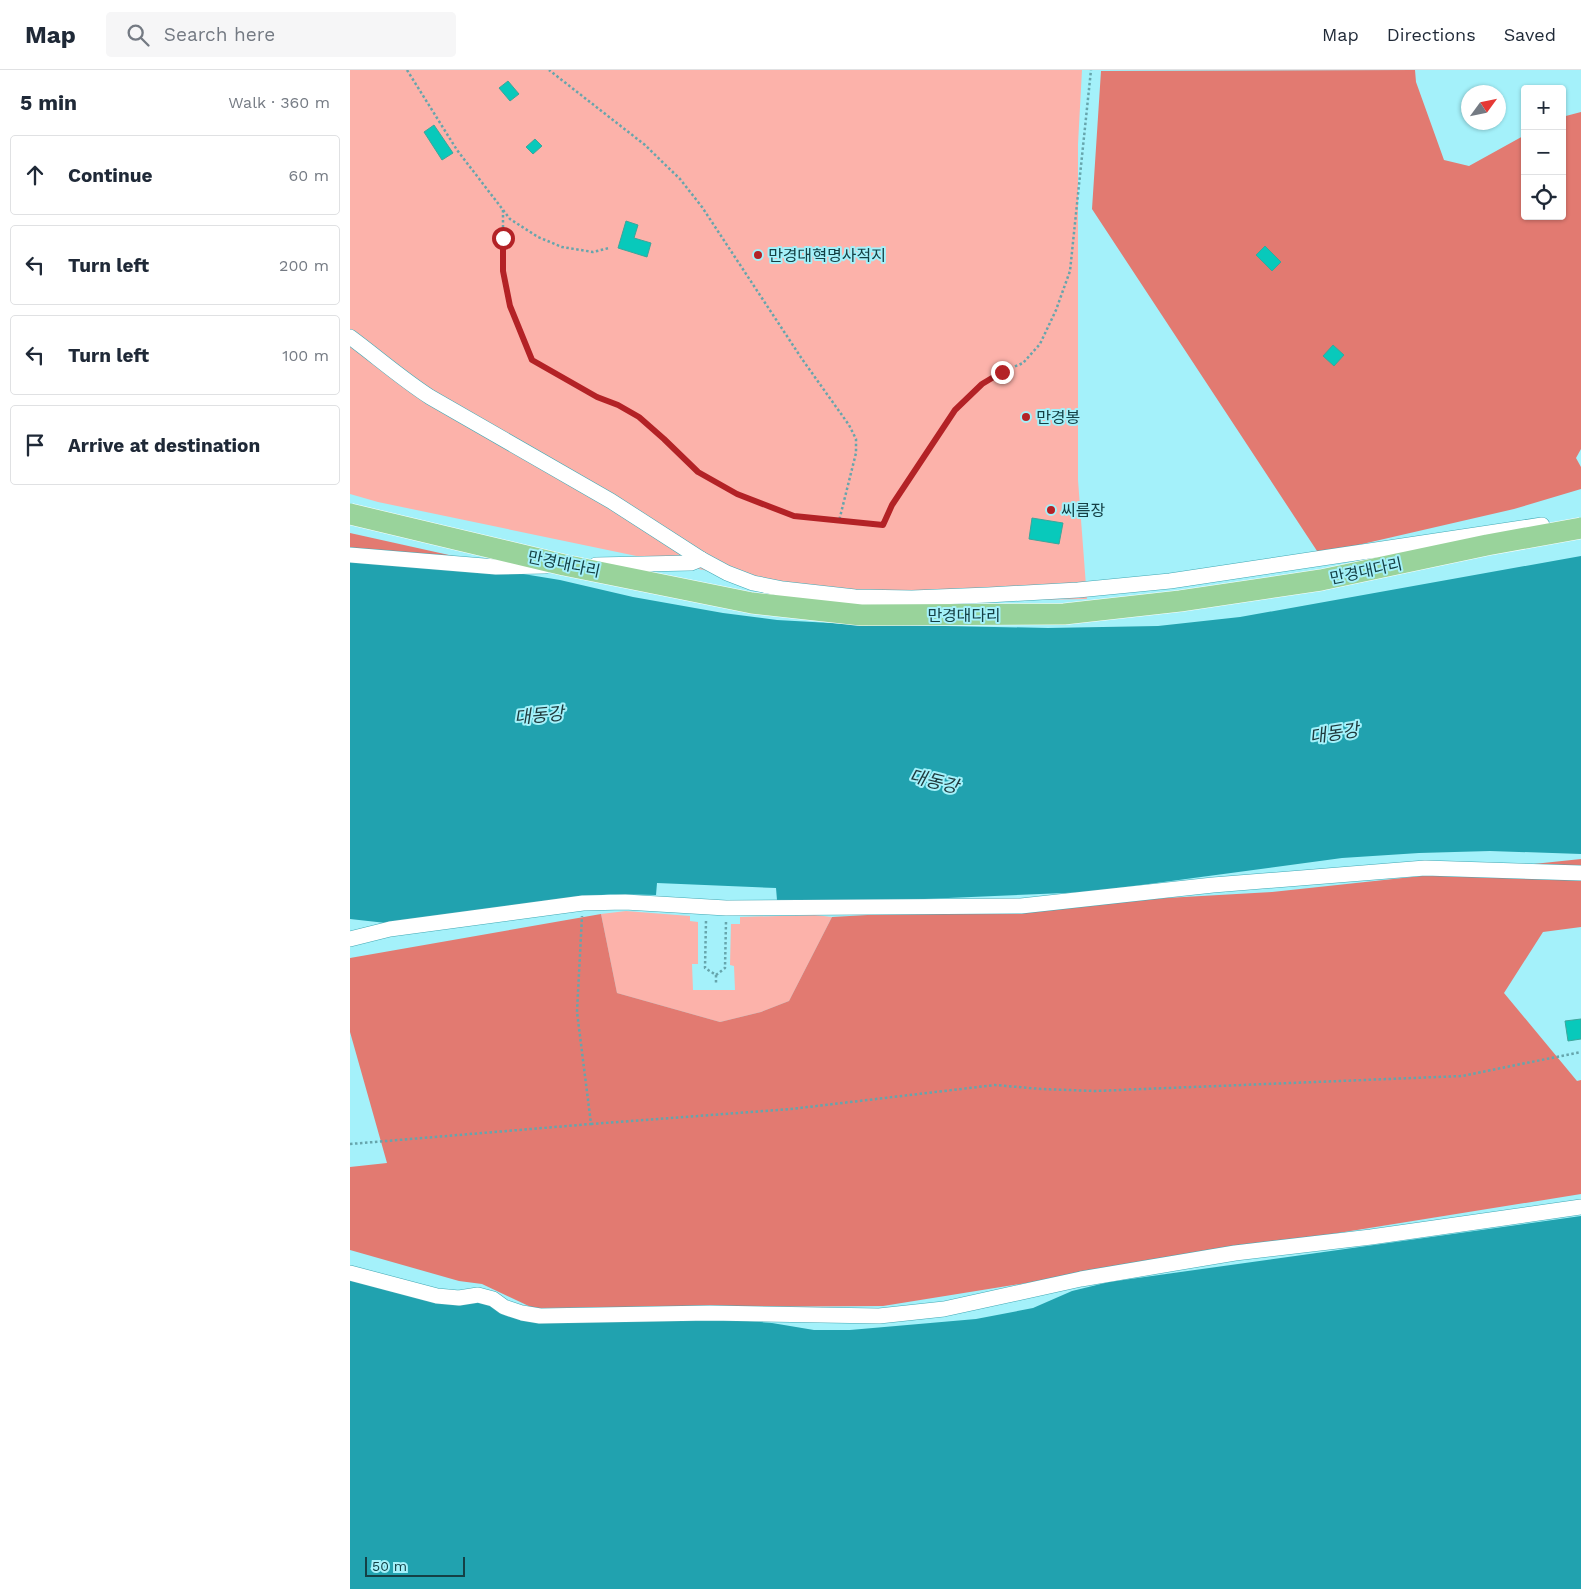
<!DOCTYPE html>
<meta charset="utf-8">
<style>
body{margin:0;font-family:"Work Sans","Noto Sans KR",sans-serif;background:#f6f6f7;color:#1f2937}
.controls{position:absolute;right:15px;top:15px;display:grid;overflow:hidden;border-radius:5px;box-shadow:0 1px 4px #0004}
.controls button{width:45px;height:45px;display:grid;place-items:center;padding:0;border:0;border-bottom:1px solid #e0e1e3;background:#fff;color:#1f2937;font:25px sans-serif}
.compass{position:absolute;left:1111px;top:15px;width:45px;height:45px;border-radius:50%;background:#fff;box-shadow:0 1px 4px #0004;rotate:57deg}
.scale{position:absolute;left:15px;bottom:12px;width:100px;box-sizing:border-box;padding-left:5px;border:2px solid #144045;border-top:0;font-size:14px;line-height:18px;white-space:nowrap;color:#144045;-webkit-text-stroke:4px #a4f1fa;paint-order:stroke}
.stop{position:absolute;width:15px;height:15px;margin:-11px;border:4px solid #b32226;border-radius:50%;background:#fff}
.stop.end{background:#b32226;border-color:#fff;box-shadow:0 1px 5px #0008}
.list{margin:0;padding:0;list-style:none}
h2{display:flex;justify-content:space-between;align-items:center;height:65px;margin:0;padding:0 20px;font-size:21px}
h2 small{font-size:16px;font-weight:400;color:#747a83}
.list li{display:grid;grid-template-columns:32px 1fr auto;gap:15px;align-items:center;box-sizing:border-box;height:80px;margin:0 10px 10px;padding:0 10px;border:1px solid #e0e1e3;border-radius:5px}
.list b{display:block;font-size:19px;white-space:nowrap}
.list em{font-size:16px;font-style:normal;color:#747a83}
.icon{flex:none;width:28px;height:28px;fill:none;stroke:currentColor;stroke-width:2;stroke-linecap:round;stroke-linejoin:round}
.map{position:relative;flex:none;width:1231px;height:1519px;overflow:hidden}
header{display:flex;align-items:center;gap:30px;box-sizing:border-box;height:70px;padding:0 25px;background:#fff;border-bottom:1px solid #e0e1e3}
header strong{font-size:24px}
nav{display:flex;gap:28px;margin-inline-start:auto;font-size:18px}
.search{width:350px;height:45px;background:#f6f6f7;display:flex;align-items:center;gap:12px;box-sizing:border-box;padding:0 18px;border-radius:5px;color:#747a83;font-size:19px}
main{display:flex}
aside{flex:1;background:#fff}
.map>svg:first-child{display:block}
.green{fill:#fcb2aa}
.forest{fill:#e27a71}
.water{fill:#21a2af}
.building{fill:#08c9bb;stroke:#3da59a}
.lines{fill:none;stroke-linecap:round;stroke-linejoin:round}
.minor-casing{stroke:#40a8b4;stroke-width:16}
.path{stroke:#66a5ac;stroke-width:2.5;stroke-dasharray:2.5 2.5;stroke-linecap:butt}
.minor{stroke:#fff;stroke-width:15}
.highway-bridge-casing{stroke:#fff;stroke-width:22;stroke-linecap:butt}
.highway-bridge{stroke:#99d39b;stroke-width:21}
.route{stroke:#b32226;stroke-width:6}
.poi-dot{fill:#b32226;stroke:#a4f1fa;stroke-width:2}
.labels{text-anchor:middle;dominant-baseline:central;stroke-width:4;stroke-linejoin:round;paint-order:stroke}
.poi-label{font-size:16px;fill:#144045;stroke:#a4f1fa;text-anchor:start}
.street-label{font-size:16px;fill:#144045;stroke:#a4f1fa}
.water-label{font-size:18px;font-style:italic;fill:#203a3d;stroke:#a4f1fa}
</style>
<header>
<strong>Map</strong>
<div class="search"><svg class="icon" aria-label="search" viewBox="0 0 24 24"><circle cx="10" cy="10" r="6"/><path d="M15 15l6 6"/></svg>Search here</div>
<nav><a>Map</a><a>Directions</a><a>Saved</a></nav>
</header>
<main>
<aside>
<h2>5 min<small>Walk · 360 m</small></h2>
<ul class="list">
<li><svg class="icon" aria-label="ahead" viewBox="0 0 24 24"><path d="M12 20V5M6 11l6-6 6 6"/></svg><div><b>Continue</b></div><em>60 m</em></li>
<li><svg class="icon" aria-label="left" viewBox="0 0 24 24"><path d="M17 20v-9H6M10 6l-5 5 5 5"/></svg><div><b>Turn left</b></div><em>200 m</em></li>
<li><svg class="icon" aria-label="left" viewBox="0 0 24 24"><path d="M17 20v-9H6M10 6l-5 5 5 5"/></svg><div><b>Turn left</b></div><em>100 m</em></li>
<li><svg class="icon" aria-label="arrive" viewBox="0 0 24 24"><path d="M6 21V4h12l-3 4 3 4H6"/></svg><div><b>Arrive at destination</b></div></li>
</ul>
</aside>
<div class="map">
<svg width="1231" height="1519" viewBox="0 0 1231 1519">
<rect width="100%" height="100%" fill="#a4f1fa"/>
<g class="green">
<polygon points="0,0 732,0 728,74 728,410 737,529 530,533 392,508 28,432 0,424"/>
<polygon points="276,841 340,846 340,851 348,852 348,894 342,894 343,920 385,920 384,896 380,895 381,854 390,854 390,847 465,845 482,847 439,931 411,942 370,952 267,923 251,844"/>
</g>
<g class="forest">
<polygon points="1065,0 1066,12 1094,90 1119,96 1175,65 1175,146 1212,146 1212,47 1231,42 1231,379 1226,388 1231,397 1231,419 1164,439 969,484 742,139 751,1"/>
<polygon points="0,463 117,489 0,482"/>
<polygon points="1231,789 1231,857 1193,862 1154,923 1227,1011 1231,1010 1231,1124 533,1236 183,1238 132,1214 109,1211 0,1180 0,1097 37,1093 0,962 0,888 251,844 267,923 370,952 411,942 439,931 482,847 922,822"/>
</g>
<g class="water">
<polygon points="1231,486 1231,784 1140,781 1069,783 992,788 739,822 528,831 427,830 426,818 307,813 306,825 260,824 36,853 0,849 0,488 155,501 210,510 283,527 373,543 427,550 498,554 698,558 808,556 890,547"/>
<polygon points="1231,1146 1231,1519 0,1519 0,1207 130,1229 156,1246 182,1248 372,1249 422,1253 464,1260 500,1260 626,1249 683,1238 722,1221 759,1212"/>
</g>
<g class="building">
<polygon points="158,11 169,24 160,31 149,18"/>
<polygon points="84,55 103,83 92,90 74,62"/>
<polygon points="185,69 192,76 183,84 176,77"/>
<polygon points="276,151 288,155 284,168 301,173 297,187 268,178"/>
<polygon points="915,176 931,192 922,201 906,185"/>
<polygon points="983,275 994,285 984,296 973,286"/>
<polygon points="682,448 713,453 709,474 679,469"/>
<polygon points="1231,949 1231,969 1218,971 1215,951"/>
</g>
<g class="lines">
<defs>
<g id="minor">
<path d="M0,267C27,287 52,309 80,327L261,431L351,489L377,503L403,513L433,519L505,527L562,528L638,525L728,520L820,511L1192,455"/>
<polyline points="0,485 146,497 195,496"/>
<polyline points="246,495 341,493 351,489"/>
<polyline points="0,869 40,859 233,833 275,832 376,838 671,836 863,815 1075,798 1231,803"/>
<polyline points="0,1203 87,1226 109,1228 128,1225 143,1229 154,1237 172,1243 190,1246 360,1243 529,1246 594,1239 731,1209 885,1183 1021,1167 1231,1137"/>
</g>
</defs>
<use href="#minor" class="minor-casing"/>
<g class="path">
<polyline points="57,0 107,80 160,149 188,167 212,177 243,182 259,178"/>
<polyline points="153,140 153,201 161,236 182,290 247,327 268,335 289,347 314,369 348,402 387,424 445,446 489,451 506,383 506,369 499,355 452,289 352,137 330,109 295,75 199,0"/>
<polyline points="489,451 533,455 542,435 605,340 632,314 652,302 673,293 690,274 706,240 720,201 741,0"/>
<polyline points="356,851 355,898 366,905 366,915"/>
<polyline points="366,905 375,898 376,852"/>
<polyline points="241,1054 441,1039 645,1015 691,1019 745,1021 1112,1006 1231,982"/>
<polyline points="0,1074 241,1054 227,942 232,846"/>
</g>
<use href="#minor" class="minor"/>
<defs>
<polyline id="highway-bridge" points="0,444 214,495 402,533 511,545 714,544 830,531 971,510 1137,475 1231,458"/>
</defs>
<use href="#highway-bridge" class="highway-bridge-casing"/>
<use href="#highway-bridge" class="highway-bridge"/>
</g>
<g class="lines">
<polyline class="route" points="153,168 153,201 160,236 182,290 247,327 268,335 289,347 314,369 348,402 387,424 444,446 533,455 542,435 605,340 632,314 652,302"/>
</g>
<g class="poi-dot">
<circle cx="408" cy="185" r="5"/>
<circle cx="676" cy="347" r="5"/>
<circle cx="701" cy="440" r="5"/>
</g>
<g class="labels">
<g class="poi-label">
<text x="418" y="185">만경대혁명사적지</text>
<text x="686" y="347">만경봉</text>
<text x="711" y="440">씨름장</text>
</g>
<g class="street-label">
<text transform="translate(214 494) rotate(12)">만경대다리</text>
<text transform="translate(1016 501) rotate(-12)">만경대다리</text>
<text x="614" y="545">만경대다리</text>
</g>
<g class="water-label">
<text transform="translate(189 645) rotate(-5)">대동강</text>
<text transform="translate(984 663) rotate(-9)">대동강</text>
<text transform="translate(584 711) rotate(14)">대동강</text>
</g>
</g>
</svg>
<div class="controls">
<button>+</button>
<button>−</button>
<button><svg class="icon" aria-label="locate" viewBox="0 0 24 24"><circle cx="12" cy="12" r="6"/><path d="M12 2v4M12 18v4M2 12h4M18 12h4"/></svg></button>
</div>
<svg class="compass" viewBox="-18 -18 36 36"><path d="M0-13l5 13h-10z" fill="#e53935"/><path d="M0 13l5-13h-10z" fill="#747a83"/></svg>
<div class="scale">50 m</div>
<div class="stop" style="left:153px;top:168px"></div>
<div class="stop end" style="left:652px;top:302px"></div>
</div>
</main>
